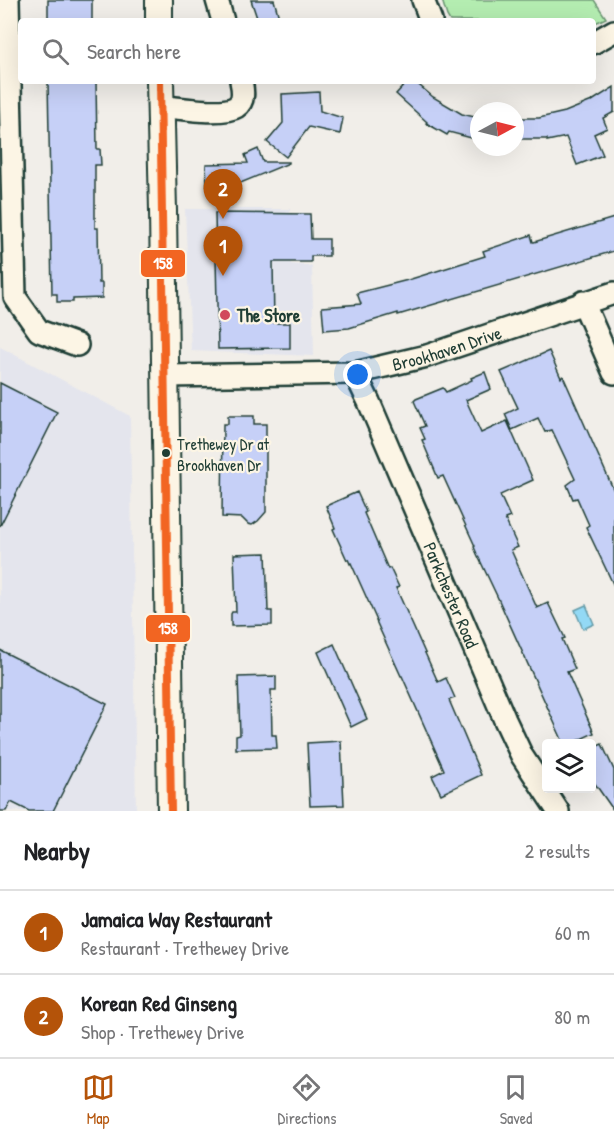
<!DOCTYPE html>
<meta charset="utf-8">
<style>
body{margin:0;font-family:"Patrick Hand",sans-serif;background:#f2f2f2;color:#202124}
.controls{position:absolute;right:18px;bottom:18px;display:grid;overflow:hidden;border-radius:6px;box-shadow:0 6px 24px #0002}
.controls button{width:54px;height:54px;display:grid;place-items:center;padding:0;border:0;border-bottom:2px solid #e0e0e0;background:#fff;color:#202124;font:30px sans-serif}
.compass{position:absolute;left:470px;top:102px;width:54px;height:54px;border-radius:50%;background:#fff;box-shadow:0 6px 24px #0002;rotate:83deg}
.you{position:absolute;left:358px;top:375px;width:21px;height:21px;margin:-15px;border:4px solid #fff;border-radius:50%;background:#1a73e8;box-shadow:0 0 0 9px #1a73e833}
.badge{display:grid;place-items:center;width:39px;height:39px;border-radius:50%;background:#b45309;color:#fff;font-size:20px;font-weight:700}
.pin{position:absolute;translate:-50% -50px;filter:drop-shadow(0 2px 3px #0008)}
.pin::after{content:'';position:absolute;top:32px;width:21px;height:18px;background:inherit;clip-path:polygon(0 0,100% 0,50% 100%)}
.list{margin:0;padding:0;list-style:none}
h2{display:flex;justify-content:space-between;align-items:center;height:78px;margin:0;padding:0 24px;font-size:26px}
h2 small{font-size:20px;font-weight:400;color:#757577}
.list li{display:grid;grid-template-columns:39px 1fr auto;gap:18px;align-items:center;box-sizing:border-box;height:84px;padding:0 24px;border-top:2px solid #e0e0e0}
.list b{display:block;font-size:22px;white-space:nowrap}
.list p{margin:0;font-size:20px;white-space:nowrap;color:#757577}
.list em{font-size:20px;font-style:normal;color:#757577}
.icon{flex:none;width:33px;height:33px;fill:none;stroke:currentColor;stroke-width:2;stroke-linecap:round;stroke-linejoin:round}
.map{position:relative;flex:none;width:614px;height:811px;overflow:hidden}
.search{position:absolute;background:#fff;box-shadow:0 6px 24px #0002;left:18px;right:18px;top:18px;height:66px;display:flex;align-items:center;gap:15px;box-sizing:border-box;padding:0 21px;border-radius:6px;color:#757577;font-size:22px}
.sheet{height:246px;background:#fff}
nav{display:flex;justify-content:space-around;align-items:center;box-sizing:border-box;height:84px;border-top:2px solid #e0e0e0;background:#fff;font-size:16px;color:#757577}
nav a{display:grid;justify-items:center;gap:3px}
nav .on{color:#b45309}
.map>svg:first-child{display:block}
.built{fill:#e4e5ed}
.green{fill:#b4edb1;stroke:#6a9572;stroke-width:1.5}
.water{fill:#93d9f5;stroke:#659ba8;stroke-width:1.5}
.building{fill:#c6d0f7;stroke:#1f3d34;stroke-width:1.5}
.lines{fill:none;stroke-linecap:round;stroke-linejoin:round}
.minor-casing{stroke:#1f3d34;stroke-width:26}
.major-casing{stroke:#1f3d34;stroke-width:30}
.minor{stroke:#fcf5e5;stroke-width:21}
.major{stroke:#fcf5e5;stroke-width:26}
.bus-1-casing{stroke:#fcf5e5;stroke-width:12}
.bus-1{stroke:#f26522;stroke-width:8}
.poi-dot{fill:#d1495b;stroke:#fcf5e5;stroke-width:2}
.bus-dot{fill:#1f3d34;stroke:#fcf5e5;stroke-width:2}
.labels{text-anchor:middle;dominant-baseline:central;stroke-width:4.5;stroke-linejoin:round;paint-order:stroke}
.bus-label{font-size:16px;fill:#1f3d34;stroke:#fcf5e5;text-anchor:start}
.poi-label{font-size:18px;font-weight:bold;fill:#1f3d34;stroke:#fcf5e5;text-anchor:start}
.street-label{font-size:18px;fill:#1f3d34;stroke:#fcf5e5}
.line-badge{stroke:#fcf5e5;stroke-width:2}
.badge-label{font-size:16px;text-anchor:middle;font-weight:bold;fill:#fff}
</style>
<div class="map">
<svg width="614" height="811" viewBox="0 0 614 811">
<rect width="100%" height="100%" fill="#f1eee9"/>
<filter id="ink" filterUnits="userSpaceOnUse"><feTurbulence type="fractalNoise" baseFrequency=".0167" numOctaves="2"/><feDisplacementMap in="SourceGraphic" scale="12" xChannelSelector="R" yChannelSelector="G"/><feConvolveMatrix kernelMatrix="1 2 1 2 8 2 1 2 1" color-interpolation-filters="sRGB"/></filter>
<g filter="url(#ink)">
<g class="built">
<polygon points="185,209 290,209 291,264 312,266 314,356 191,351"/>
<polygon points="0,347 130,416 136,811 0,811"/>
</g>
<polygon class="green" points="442,0 594,0 606,18 593,24 593,21 450,21 447,16"/>
<polygon class="water" points="586,605 594,624 583,629 575,610"/>
<g class="building">
<rect x="48" y="0" width="44" height="21"/>
<polygon points="251,0 274,0 280,21 258,21"/>
<polygon points="48,81 96,81 97,149 100,149 101,165 95,165 95,228 98,228 99,283 102,283 102,298 73,299 73,302 57,302 57,294 52,294"/>
<polygon points="408,81 414,81 433,97 462,114 479,118 479,140 449,132 447,135 426,123 427,122 396,94"/>
<polygon points="614,87 614,112 603,118 607,128 594,134 603,155 577,165 566,137 547,141 547,139 515,139 515,118 539,118 565,112 592,101"/>
<polygon points="319,92 320,111 343,118 340,134 309,127 286,157 267,142 283,123 282,94"/>
<polygon points="258,149 263,162 289,162 289,163 238,184 207,185 206,164 248,163 245,155"/>
<polygon points="215,213 310,214 311,239 329,239 329,256 311,256 311,262 273,262 274,323 290,323 290,348 218,349"/>
<polygon points="614,218 614,251 398,315 398,313 349,328 324,330 322,307 361,304 357,293 408,280 485,256 483,251 531,235 533,242 534,242"/>
<polygon points="549,351 561,378 563,376 614,491 614,586 586,527 589,525 577,498 573,499 567,485 575,479 552,430 545,432 538,418 512,430 505,414 518,408 501,372"/>
<polygon points="485,372 491,389 466,400 481,433 507,421 533,480 500,495 510,517 505,519 518,547 511,550 537,608 548,603 565,638 562,639 575,669 567,672 594,733 570,744 564,744 497,596 477,554 474,547 475,546 443,476 438,478 422,440 425,439 420,428 425,426 414,401 416,399 443,388 446,392 472,380 471,378"/>
<polygon points="0,383 57,412 0,526"/>
<polygon points="228,416 254,416 254,424 266,424 266,512 258,521 252,525 248,524 242,518 222,517 223,424 228,424"/>
<polygon points="357,492 366,512 364,513 388,569 390,568 399,587 396,588 438,682 446,678 455,698 449,700 481,775 441,794 432,776 444,770 402,676 401,676 376,621 377,621 351,563 350,564 348,559 347,560 333,529 335,528 326,506"/>
<polygon points="266,553 268,611 272,611 272,625 231,626 231,614 232,612 236,612 234,554"/>
<polygon points="334,644 367,719 351,727 318,652"/>
<polygon points="0,650 107,704 53,811 29,811 11,802 6,811 0,811"/>
<polygon points="276,676 276,690 271,690 272,735 276,735 277,748 236,749 236,736 240,735 238,677"/>
<polygon points="341,741 344,805 310,806 307,743"/>
<polygon points="602,744 614,770 614,811 591,778 591,749"/>
</g>
<g class="lines">
<defs>
<g id="minor">
<polyline points="8,0 15,297 39,331 77,345"/>
<polyline points="217,0 223,21"/>
<polyline points="423,0 431,21"/>
<polyline points="593,43 614,31"/>
<path d="M160,106C176,108 223,115 236,107C245,101 243,90 241,81"/>
<polyline points="583,302 614,373"/>
<path id="s1" d="M355,373L369,402L505,720L522,756L558,811"/>
<path id="s2" d="M165,376L355,373L427,356L614,293"/>
</g>
<g id="major">
<polyline points="159,0 159,21"/>
<polyline points="160,81 163,211 171,811"/>
</g>
</defs>
<use href="#minor" class="minor-casing"/>
<use href="#major" class="major-casing"/>
<use href="#minor" class="minor"/>
<use href="#major" class="major"/>
<defs>
<polyline id="bus-1" points="160,81 171,811"/>
</defs>
<use href="#bus-1" class="bus-1-casing"/>
<use href="#bus-1" class="bus-1"/>
</g>
</g>
<circle class="poi-dot" cx="225" cy="315" r="6"/>
<circle class="bus-dot" cx="166" cy="453" r="5"/>
<g class="labels">
<g class="bus-label">
<text x="177" y="444">Trethewey Dr at<tspan x="177" dy="21">Brookhaven Dr</tspan></text>
</g>
<g class="poi-label">
<text x="237" y="315">The Store</text>
</g>
<g class="street-label">
<text stroke="none"><textPath href="#s2" startOffset="285">Brookhaven Drive</textPath></text>
<text stroke="none"><textPath href="#s1" startOffset="242">Parkchester Road</textPath></text>
</g>
</g>
<g class="line-badge">
<rect x="140" y="249" width="46" height="29" rx="6" fill="#f26522"/>
<rect x="145" y="614" width="46" height="29" rx="6" fill="#f26522"/>
</g>
<g class="badge-label">
<text x="163" y="269">158</text>
<text x="168" y="634">158</text>
</g>
</svg>
<div class="controls">
<button><svg class="icon" aria-label="layers" viewBox="0 0 24 24"><path d="M12 4l9 5-9 5-9-5zM3 14l9 5 9-5"/></svg></button>
</div>
<svg class="compass" viewBox="-18 -18 36 36"><path d="M0-13l5 13h-10z" fill="#e53935"/><path d="M0 13l5-13h-10z" fill="#757577"/></svg>
<div class="you"></div>
<div class="pin badge" style="left:223px;top:276px">1</div>
<div class="pin badge" style="left:223px;top:219px">2</div>
<div class="search"><svg class="icon" aria-label="search" viewBox="0 0 24 24"><circle cx="10" cy="10" r="6"/><path d="M15 15l6 6"/></svg>Search here</div>
</div>
<section class="sheet">
<h2>Nearby<small>2 results</small></h2>
<ul class="list">
<li><span class="badge">1</span><div><b>Jamaica Way Restaurant</b><p>Restaurant · Trethewey Drive</p></div><em>60 m</em></li>
<li><span class="badge">2</span><div><b>Korean Red Ginseng</b><p>Shop · Trethewey Drive</p></div><em>80 m</em></li>
</ul>
</section>
<nav>
<a class="on"><svg class="icon" aria-label="map" viewBox="0 0 24 24"><path d="M3 6l6-2 6 2 6-2v14l-6 2-6-2-6 2zM9 4v14M15 6v14"/></svg>Map</a>
<a><svg class="icon" aria-label="directions" viewBox="0 0 24 24"><path d="M12 3l9 9-9 9-9-9zM9 14v-3h6M13 9l2 2-2 2"/></svg>Directions</a>
<a><svg class="icon" aria-label="saved" viewBox="0 0 24 24"><path d="M7 4h10v16l-5-4-5 4z"/></svg>Saved</a>
</nav>
